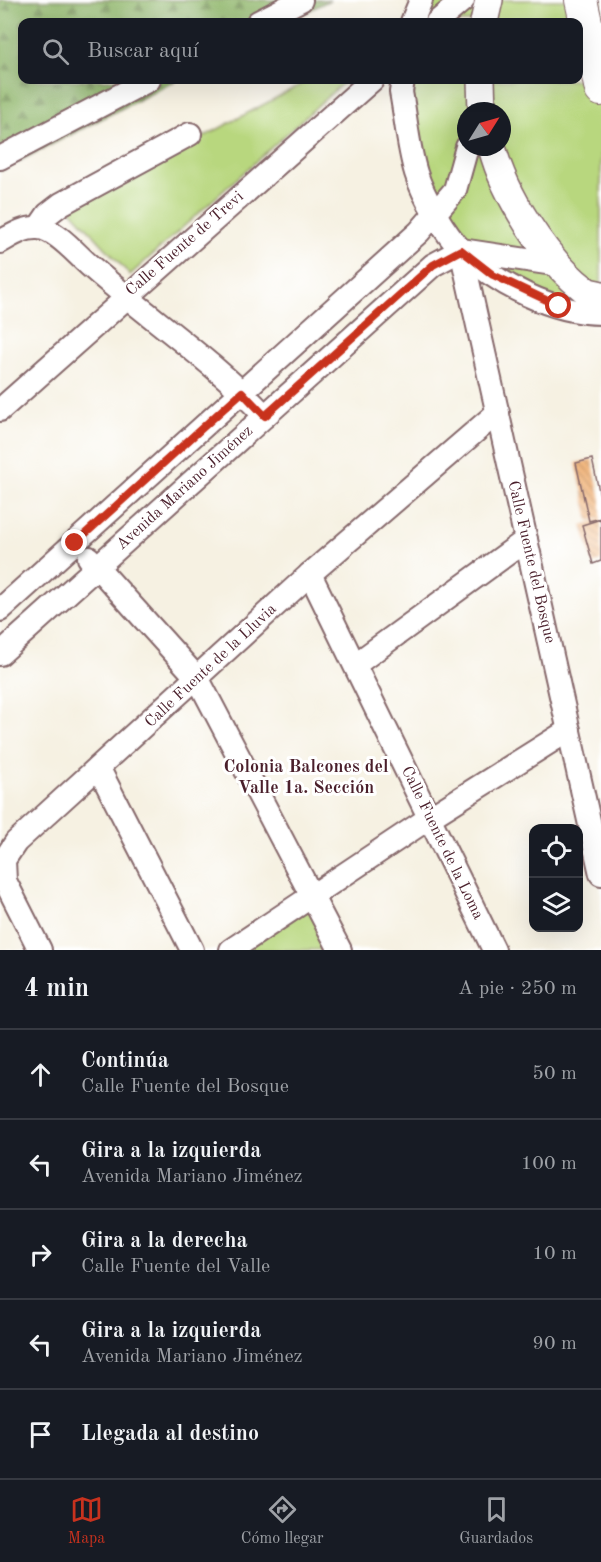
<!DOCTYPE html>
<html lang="es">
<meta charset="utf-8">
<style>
body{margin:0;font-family:"Old Standard TT",serif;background:#242831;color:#f1f3f6}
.controls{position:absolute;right:18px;bottom:18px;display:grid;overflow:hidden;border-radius:12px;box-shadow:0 6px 24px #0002}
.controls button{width:54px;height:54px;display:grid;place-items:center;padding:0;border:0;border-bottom:2px solid #363941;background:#171b24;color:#f1f3f6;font:30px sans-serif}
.compass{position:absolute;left:457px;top:102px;width:54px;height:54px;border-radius:50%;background:#171b24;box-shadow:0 6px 24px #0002;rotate:53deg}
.stop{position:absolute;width:18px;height:18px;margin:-14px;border:4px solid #c8321e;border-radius:50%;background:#fff}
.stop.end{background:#c8321e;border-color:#fff;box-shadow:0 2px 6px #0008}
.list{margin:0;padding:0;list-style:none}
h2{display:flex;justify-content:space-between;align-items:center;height:78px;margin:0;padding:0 24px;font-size:26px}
h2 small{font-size:20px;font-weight:400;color:#9ea1a6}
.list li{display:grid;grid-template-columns:39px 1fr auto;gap:18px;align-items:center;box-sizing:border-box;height:90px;padding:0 24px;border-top:2px solid #363941}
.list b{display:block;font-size:22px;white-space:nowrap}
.list p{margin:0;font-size:20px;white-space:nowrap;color:#9ea1a6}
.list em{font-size:20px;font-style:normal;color:#9ea1a6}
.icon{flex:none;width:33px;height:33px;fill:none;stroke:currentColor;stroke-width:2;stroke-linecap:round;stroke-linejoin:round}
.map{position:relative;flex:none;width:601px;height:950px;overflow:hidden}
.search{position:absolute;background:#171b24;box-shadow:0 6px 24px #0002;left:18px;right:18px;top:18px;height:66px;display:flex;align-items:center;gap:15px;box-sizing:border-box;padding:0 21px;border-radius:12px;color:#9ea1a6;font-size:22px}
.sheet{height:528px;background:#171b24}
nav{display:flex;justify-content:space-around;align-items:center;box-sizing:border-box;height:84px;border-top:2px solid #363941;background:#171b24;font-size:16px;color:#9ea1a6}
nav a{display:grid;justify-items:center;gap:3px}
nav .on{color:#c8321e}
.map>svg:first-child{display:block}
.green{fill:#b8d77e;stroke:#817b54;stroke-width:1.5}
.forest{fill:url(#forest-firs);stroke:#6e6c4c;stroke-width:1.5}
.building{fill:url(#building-back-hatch)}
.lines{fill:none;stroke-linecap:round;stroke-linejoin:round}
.minor-casing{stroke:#86686b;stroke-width:26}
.major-casing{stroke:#86686b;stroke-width:30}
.highway-casing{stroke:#86686b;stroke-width:34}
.minor{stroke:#fff;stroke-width:22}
.major{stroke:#fff;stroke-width:27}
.highway{stroke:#fff;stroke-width:32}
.route{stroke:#c8321e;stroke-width:8}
.labels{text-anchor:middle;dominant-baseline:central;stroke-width:6;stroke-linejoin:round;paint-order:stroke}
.street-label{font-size:16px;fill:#4a1f2b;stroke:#fff}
.neighbourhood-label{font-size:18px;font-weight:bold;fill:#4a1f2b;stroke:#fff}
</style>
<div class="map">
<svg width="601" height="950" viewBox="0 0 601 950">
<defs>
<pattern id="forest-firs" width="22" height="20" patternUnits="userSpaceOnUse" patternTransform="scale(1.5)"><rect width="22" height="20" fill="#92b86d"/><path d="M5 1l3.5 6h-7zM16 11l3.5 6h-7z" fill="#79955a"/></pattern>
<pattern id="building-back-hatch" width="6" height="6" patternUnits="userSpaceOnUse" patternTransform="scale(1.5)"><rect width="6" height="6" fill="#f0b174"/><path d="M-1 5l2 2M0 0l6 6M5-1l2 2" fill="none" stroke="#c48f5f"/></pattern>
</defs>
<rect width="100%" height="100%" fill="#fff"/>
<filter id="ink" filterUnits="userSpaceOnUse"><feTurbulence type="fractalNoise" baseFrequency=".0167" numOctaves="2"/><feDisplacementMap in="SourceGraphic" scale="12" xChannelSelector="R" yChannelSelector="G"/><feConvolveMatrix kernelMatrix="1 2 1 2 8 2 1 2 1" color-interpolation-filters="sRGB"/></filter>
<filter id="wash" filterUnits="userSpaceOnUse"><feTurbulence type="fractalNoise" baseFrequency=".008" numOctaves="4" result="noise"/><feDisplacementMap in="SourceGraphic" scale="24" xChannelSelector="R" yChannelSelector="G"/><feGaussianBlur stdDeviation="1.35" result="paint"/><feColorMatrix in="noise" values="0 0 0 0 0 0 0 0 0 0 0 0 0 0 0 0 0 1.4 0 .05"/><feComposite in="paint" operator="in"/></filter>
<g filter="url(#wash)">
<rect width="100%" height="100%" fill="#f6f1e2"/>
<g class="green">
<polygon points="421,0 488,0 483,22 412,22"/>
<polygon points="490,0 601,0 601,307 538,298 435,213 403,80 479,80 481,111 466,111 466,147 502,147 502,111 484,111 482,80 578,80 578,22 485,22"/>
<polygon points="309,80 346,80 130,275 70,209"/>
<polygon points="312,896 340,950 231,950"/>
</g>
<polygon class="forest" points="0,0 330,0 286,22 22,22 22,80 177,80 0,171"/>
<g id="blocks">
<g class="building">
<polygon points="592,459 601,500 601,518 589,521 576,463"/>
<polygon points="601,519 601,561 593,564 582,525"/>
</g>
</g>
</g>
<g filter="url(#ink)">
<use href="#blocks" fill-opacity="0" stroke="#86686b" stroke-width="1.5"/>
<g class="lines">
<defs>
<g id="minor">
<polyline points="258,22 301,0"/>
<polyline points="412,22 421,0"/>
<polyline points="437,22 463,0"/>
<path d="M403,80L401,92C406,118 408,147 416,173C423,196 445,234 462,251C496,284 553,313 601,313"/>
<polyline points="0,158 149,80"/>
<polyline points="39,227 48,214 61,204 190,134"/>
<path d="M0,242C11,236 24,227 38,228C56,229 76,254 89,265C146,316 213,360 265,416"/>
<polyline points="461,250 601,874"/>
<polyline points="0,410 372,80"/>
<polyline points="89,558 198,679 340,950"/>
<polyline points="310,574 494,950"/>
<polyline points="0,610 419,232 455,190 467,147"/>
<polyline points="0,654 433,265 461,250 560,265"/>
<polyline points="356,664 526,540"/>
<polyline points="99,769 192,950"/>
<polyline points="40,950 5,881 4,860 16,842 310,574 498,412"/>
<polyline points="231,950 429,818 569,730"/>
</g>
<g id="major">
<polyline points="484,22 489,0"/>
<polyline points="481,80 482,111"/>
<path d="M492,147C504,194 545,259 584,289C588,293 595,293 601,295"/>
</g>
<polyline id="highway" points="581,0 601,90"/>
</defs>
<use href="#minor" class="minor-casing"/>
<use href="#major" class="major-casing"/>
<use href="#highway" class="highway-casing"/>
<use href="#minor" class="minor"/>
<use href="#major" class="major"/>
<use href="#highway" class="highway"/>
</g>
</g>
<g class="lines" filter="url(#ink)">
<polyline class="route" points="75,543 242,392 265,416 433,265 461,250 493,275 559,306"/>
</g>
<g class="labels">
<g class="street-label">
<text transform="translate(185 244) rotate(-41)">Calle Fuente de Trevi</text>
<text transform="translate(185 488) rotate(-42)">Avenida Mariano Jiménez</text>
<text transform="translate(531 562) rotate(77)">Calle Fuente del Bosque</text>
<text transform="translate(211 666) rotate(-43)">Calle Fuente de la Lluvia</text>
<text transform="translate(442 843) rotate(64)">Calle Fuente de la Loma</text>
</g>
<g class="neighbourhood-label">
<text x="306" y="767">Colonia Balcones del<tspan x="306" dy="21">Valle 1a. Sección</tspan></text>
</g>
</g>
</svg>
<div class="controls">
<button><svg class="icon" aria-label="locate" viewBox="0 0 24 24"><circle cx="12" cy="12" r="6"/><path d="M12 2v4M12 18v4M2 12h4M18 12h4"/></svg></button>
<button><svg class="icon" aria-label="layers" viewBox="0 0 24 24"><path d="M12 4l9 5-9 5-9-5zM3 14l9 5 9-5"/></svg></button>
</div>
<svg class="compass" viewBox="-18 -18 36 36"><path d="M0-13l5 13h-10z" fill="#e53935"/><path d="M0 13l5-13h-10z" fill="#9ea1a6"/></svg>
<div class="stop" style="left:559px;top:306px"></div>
<div class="stop end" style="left:75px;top:543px"></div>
<div class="search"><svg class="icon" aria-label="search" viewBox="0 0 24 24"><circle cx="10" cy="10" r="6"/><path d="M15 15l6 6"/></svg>Buscar aquí</div>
</div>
<section class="sheet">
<h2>4 min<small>A pie · 250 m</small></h2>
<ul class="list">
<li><svg class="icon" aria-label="ahead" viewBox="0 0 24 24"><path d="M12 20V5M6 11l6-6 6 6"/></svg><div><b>Continúa</b><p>Calle Fuente del Bosque</p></div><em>50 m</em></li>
<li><svg class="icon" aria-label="left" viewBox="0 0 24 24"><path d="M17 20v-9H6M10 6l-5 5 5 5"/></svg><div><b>Gira a la izquierda</b><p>Avenida Mariano Jiménez</p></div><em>100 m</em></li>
<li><svg class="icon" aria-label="right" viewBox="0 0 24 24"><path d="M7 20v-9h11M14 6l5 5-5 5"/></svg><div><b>Gira a la derecha</b><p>Calle Fuente del Valle</p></div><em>10 m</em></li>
<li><svg class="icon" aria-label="left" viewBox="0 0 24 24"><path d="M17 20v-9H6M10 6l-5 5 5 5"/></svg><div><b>Gira a la izquierda</b><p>Avenida Mariano Jiménez</p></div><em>90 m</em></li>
<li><svg class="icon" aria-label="arrive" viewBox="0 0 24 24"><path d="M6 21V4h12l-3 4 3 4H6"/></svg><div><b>Llegada al destino</b></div></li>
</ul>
</section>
<nav>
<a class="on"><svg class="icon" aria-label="map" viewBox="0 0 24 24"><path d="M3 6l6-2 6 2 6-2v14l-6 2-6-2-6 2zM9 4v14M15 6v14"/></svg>Mapa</a>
<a><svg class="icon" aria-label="directions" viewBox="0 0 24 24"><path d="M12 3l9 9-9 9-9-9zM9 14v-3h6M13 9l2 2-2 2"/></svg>Cómo llegar</a>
<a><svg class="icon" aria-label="saved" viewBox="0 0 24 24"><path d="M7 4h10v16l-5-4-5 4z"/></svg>Guardados</a>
</nav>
